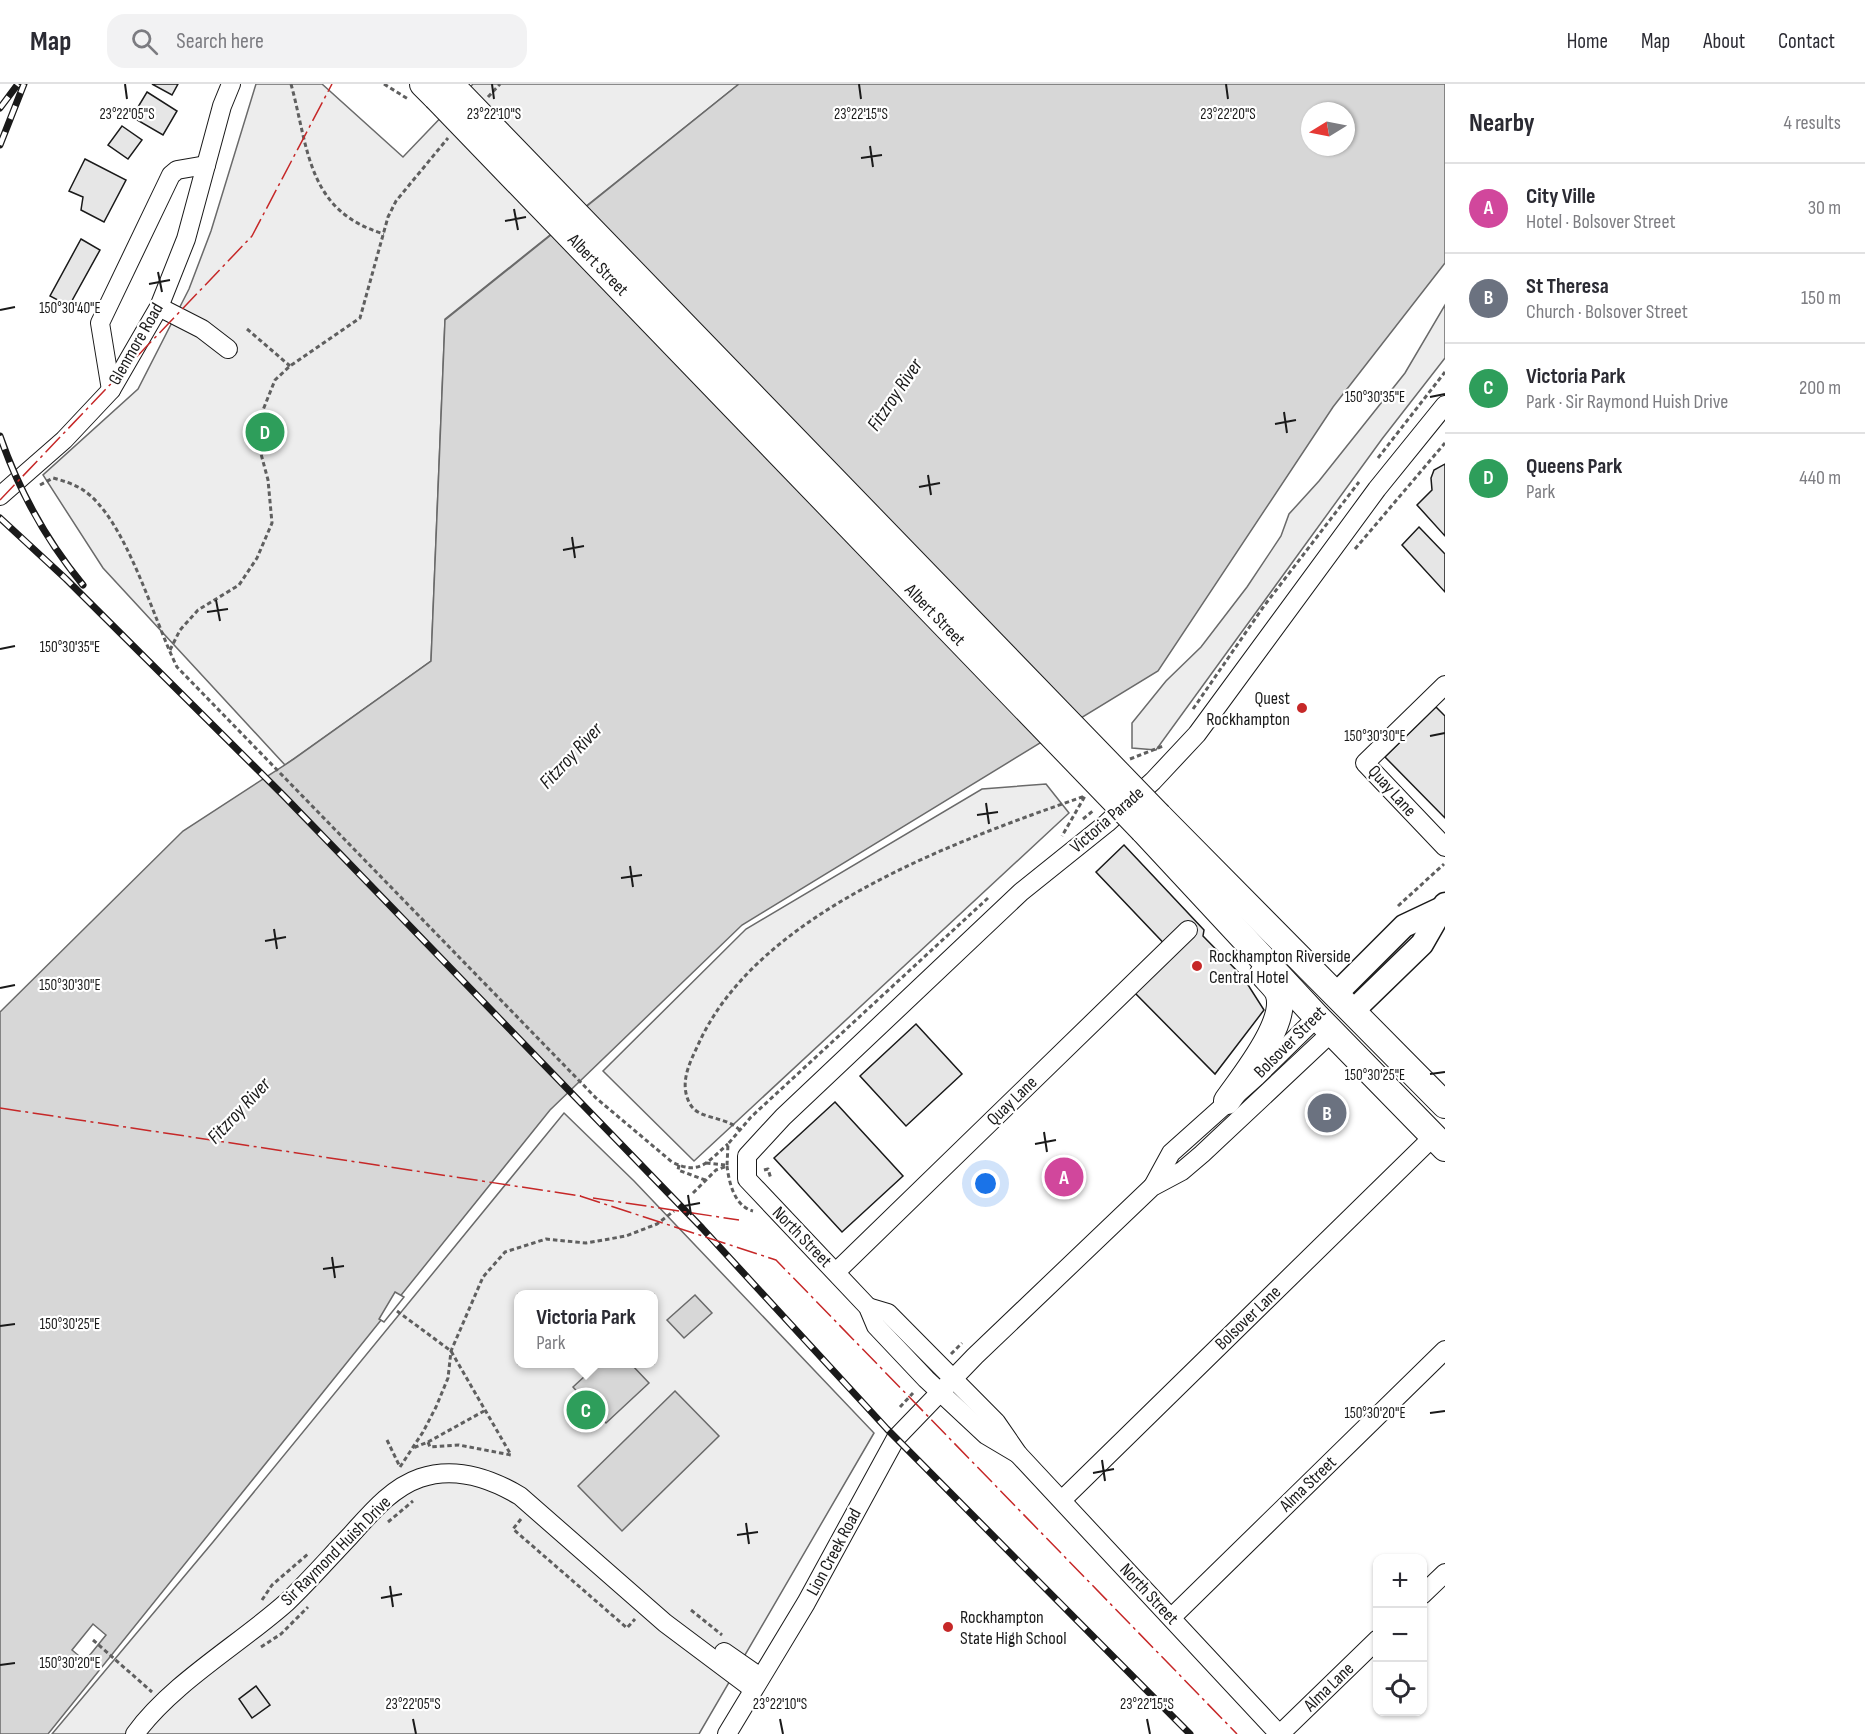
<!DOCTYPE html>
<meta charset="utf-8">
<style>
body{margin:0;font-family:"Sofia Sans Condensed",sans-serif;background:#f2f2f3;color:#2b2b33}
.controls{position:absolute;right:18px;bottom:18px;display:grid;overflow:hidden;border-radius:12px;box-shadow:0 2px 4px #0004}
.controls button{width:54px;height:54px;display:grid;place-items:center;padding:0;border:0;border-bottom:2px solid #e1e1e2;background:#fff;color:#2b2b33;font:30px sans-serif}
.compass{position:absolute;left:1301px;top:18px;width:54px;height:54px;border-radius:50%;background:#fff;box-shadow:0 2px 4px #0004;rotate:260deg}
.you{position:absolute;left:986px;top:1100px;width:21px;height:21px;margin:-15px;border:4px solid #fff;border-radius:50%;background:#1a73e8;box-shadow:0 0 0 9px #1a73e833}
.badge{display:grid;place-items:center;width:39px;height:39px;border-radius:50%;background:#ea580c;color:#fff;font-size:20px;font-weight:700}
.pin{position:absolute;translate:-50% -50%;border:3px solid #fff;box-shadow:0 2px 6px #0006}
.popup{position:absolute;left:514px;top:1206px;width:144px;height:78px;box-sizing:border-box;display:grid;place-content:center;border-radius:12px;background:#fff;filter:drop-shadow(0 2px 4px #0005);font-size:20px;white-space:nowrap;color:#7c7c81}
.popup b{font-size:22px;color:#2b2b33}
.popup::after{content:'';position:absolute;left:50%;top:100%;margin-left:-12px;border:12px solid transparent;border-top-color:#fff}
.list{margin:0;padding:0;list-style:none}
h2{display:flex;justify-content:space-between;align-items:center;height:78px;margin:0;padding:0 24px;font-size:26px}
h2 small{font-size:20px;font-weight:400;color:#7c7c81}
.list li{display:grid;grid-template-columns:39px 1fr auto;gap:18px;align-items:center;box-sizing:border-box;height:90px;padding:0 24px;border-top:2px solid #e1e1e2}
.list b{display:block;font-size:22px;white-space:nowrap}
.list p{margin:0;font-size:20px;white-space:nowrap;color:#7c7c81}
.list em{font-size:20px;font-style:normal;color:#7c7c81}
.icon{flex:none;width:33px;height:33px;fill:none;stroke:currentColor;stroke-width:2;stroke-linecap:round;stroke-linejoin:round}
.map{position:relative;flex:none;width:1445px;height:1650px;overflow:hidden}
header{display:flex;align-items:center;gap:36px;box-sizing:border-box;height:84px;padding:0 30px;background:#fff;border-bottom:2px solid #e1e1e2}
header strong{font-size:28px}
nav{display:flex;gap:33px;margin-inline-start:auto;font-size:21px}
.search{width:420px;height:54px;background:#f2f2f3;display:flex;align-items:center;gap:15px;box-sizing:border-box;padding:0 21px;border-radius:18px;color:#7c7c81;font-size:22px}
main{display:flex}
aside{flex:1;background:#fff}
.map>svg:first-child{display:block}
.green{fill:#ededed;stroke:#6a6a6a;stroke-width:1.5;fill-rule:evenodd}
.water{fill:#d7d7d7;stroke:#6a6a6a;stroke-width:1.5;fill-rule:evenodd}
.pier{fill:#fff;stroke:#6a6a6a;stroke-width:1.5}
.building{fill:#e6e6e6;stroke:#1a1a1a;stroke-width:1.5}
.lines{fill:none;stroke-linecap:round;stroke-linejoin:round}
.minor-casing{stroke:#1a1a1a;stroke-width:20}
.major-casing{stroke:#1a1a1a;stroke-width:25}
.highway-casing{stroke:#1a1a1a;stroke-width:28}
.path{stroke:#5f5f5f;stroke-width:3;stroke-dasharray:4.5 3;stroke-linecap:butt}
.minor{stroke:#fff;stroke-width:18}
.major{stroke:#fff;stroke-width:22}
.highway{stroke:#fff;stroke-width:26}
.rail-casing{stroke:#1a1a1a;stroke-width:7}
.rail{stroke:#fff;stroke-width:4.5;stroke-dasharray:14;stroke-linecap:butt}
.highway-bridge-casing{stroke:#1a1a1a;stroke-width:28;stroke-linecap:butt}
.highway-bridge{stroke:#fff;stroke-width:26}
.power{stroke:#c62828;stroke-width:1.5;stroke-dasharray:21 4.5 3 4.5;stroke-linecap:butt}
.ticks{fill:none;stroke:#1a1a1a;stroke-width:2}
.poi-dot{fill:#c62828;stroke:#fff;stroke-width:2}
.labels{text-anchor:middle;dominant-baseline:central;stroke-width:4.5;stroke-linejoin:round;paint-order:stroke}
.street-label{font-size:18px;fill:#1a1a1a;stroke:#fff}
.poi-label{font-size:18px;fill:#1a1a1a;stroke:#fff;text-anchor:start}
.water-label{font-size:20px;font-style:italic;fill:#1a1a1a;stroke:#fff}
.ticks-label{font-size:15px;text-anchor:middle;fill:#1a1a1a;stroke:#fff;stroke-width:4.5;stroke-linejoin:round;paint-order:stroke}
</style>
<header>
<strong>Map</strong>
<div class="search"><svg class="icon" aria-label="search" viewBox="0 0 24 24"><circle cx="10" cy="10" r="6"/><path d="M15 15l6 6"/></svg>Search here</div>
<nav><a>Home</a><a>Map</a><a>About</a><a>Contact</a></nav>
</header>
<main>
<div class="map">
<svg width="1445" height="1650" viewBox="0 0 1445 1650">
<rect width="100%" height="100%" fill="#fff"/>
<g class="green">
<polygon points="256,0 322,0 403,73 473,0 739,0 445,235 431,577 285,681 103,484 43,391 138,305 189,205 211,147"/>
<polygon points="1445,221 1445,274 1382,355 1156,666 1132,664 1132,639 1166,597 1201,563 1247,503 1281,452 1289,430 1319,397 1405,289"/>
<polygon points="1046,700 1069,729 694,1077 603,987 746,845 982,705"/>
<path d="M564,1029L634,1097L874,1349L699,1650H52L213,1458ZM518,1210H654V1280H518Z"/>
</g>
<g class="water">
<path d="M739,0H1445V179L1333,323L1158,587L742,841L550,1026L48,1650H0V928L183,747L294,675L431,577L445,236ZM1310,27H1346V63H1310Z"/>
<polygon points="695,1211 712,1229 684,1254 667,1236"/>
<polygon points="598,1280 631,1280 649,1299 606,1339 573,1303"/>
<polygon points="675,1307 719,1352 622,1447 578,1402"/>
</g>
<g class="pier">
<polygon points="395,1208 404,1213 384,1238 379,1235"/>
<polygon points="93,1540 106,1551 85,1577 72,1566"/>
</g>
<g class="building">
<polygon points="152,0 178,0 172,11"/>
<polygon points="147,8 177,27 163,51 132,33"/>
<polygon points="122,42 142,56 128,75 108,61"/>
<polygon points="85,75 126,96 104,138 81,126 83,113 69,107"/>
<polygon points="81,155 100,166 69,222 50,212"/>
<polygon points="1445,380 1445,452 1417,421 1432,406 1431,394 1434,386"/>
<polygon points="1419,443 1445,470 1445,508 1402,461"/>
<polygon points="1436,623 1445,632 1445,734 1385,673"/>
<polygon points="1124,761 1204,846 1203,852 1243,893 1264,926 1215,990 1133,907 1174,870 1096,788"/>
<polygon points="916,940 962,990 906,1042 860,992"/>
<polygon points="835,1018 903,1092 842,1148 774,1074"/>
<polygon points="256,1602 270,1621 252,1634 239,1615"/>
</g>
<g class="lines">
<defs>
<g id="minor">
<polyline points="159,223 202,245 228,265"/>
<polyline points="111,306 100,239 171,91 177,86 206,81"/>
<polyline points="0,412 64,356 111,306 159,223 186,155 222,22 231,0"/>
<polyline points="1445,601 1365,679 1445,763"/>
<polyline points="1153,1102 1171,1069 1256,993 1317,933"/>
<polyline points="836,1188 1188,846"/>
<polyline points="868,1223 888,1229 996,1338 1018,1370 1279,1650"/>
<polyline points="1018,1370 986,1351 926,1295 876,1242 868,1223 747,1095 747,1072 783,1033 1021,808 1107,739 1153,697 1197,650 1377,405 1445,321"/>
<polyline points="1062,1416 1434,1052"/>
<polyline points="1422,1511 1445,1489"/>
<polyline points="1172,1533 1445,1266"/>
<polyline points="724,1568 760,1593"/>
<path d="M135,1650C172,1599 240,1560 287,1518C309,1497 329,1474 350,1452C370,1430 391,1404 420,1394C455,1382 490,1394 520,1412L665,1539L753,1605"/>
<polyline points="727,1650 806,1519 896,1354 975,1272 1152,1103 1182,1087 1202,1070 1332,948"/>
<polyline points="1280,1650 1378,1555"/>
</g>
<g id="major">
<polyline points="1335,911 1404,842 1440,825"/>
<polyline points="1352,928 1422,860 1445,820"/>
</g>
<g id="highway">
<polyline points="423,0 436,13"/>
<polyline points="1159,732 1445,1021"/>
<polyline points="1143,746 1317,933 1445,1064"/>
<path d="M1227,1017C1243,994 1290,937 1278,908C1275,902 1267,895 1263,890"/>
</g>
</defs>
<use href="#minor" class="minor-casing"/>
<use href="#major" class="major-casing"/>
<use href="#highway" class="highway-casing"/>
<g class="path">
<path d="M291,0C309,66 307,127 384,150"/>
<polyline points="384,0 408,15"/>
<polyline points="488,13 500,0"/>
<polyline points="247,245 290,282"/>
<polyline points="1378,374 1445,288"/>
<path d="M40,401L53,394C64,397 74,400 83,406C126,434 153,535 177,583L596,1014L672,1078C700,1092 707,1078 728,1060"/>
<polyline points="1355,465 1445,359"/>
<polyline points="170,566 180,546 198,526 239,501 257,474 272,439 268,396 257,355 259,336 275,296 290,282 360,234 388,133 396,117 448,54"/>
<polyline points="1193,625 1264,522 1359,398"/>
<polyline points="1130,675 1163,662"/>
<polyline points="1083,735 1094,726"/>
<polyline points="1398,822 1444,780"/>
<path d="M740,1046C723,1031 699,1036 690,1020C679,1000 689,980 698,961C757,828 956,757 1085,712L1062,752"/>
<polyline points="706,1079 725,1081"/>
<polyline points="679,1081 678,1086 705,1096"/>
<path d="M727,1082C729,1098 734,1122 753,1127"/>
<polyline points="764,1086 768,1085 771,1095"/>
<polyline points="693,1109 716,1086 727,1082 728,1060 751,1033 988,814"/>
<polyline points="397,1227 451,1267 511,1371 459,1361 430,1363 428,1358 413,1364"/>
<polyline points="951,1270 962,1259"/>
<polyline points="900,1323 913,1309"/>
<polyline points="387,1356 400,1383"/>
<polyline points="428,1358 484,1327"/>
<polyline points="400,1383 423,1348 436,1323 448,1294 451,1267 483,1193 505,1168 546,1155 586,1159 626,1152 657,1140 674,1127"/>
<polyline points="521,1435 513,1445 627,1544 635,1535"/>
<polyline points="388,1438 413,1417"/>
<polyline points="262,1516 272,1501 308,1470"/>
<polyline points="691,1526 722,1551"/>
<polyline points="93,1556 152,1608"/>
<polyline points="261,1563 281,1550 308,1523"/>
</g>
<use href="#minor" class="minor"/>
<use href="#major" class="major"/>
<use href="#highway" class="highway"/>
<defs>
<g id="rail">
<polyline points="0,24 18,0"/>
<polyline points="0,61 24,0"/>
<path d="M0,352C19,407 46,456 83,501"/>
<polyline points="0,434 66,495 283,711 702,1144 887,1345 1190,1650"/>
</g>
</defs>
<use href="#rail" class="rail-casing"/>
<use href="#rail" class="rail"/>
<defs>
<g id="highway-bridge">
<polyline points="450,0 1159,732"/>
<polyline points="436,13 1143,746"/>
</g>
</defs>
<use href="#highway-bridge" class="highway-bridge-casing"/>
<use href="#highway-bridge" class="highway-bridge"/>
<g class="power">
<polyline points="0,416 252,152 332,0"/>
<polyline points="0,1024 581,1112"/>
<polyline points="580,1112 776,1176 1237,1650"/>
<polyline points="593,1114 739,1136"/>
</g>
</g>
<path class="ticks" d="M125,0L127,15M492,0L494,15M859,0L861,15M1226,0L1228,15M870,62L873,83M861,74L882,71M514,125L518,146M505,137L526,133M158,188L162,208M149,200L170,196M0,226L15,223M1430,313L1445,310M1284,328L1287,349M1275,340L1296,336M928,391L931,411M919,403L940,399M572,453L575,474M563,466L584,462M216,516L220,537M207,528L228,525M0,565L15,562M1430,652L1445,649M986,719L989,740M977,731L998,728M630,782L633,803M621,794L642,791M274,845L277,865M265,857L286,853M0,904L15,901M1430,990L1445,988M1044,1048L1047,1068M1035,1060L1056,1056M688,1111L691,1131M679,1123L700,1119M332,1173L335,1194M323,1185L344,1182M0,1242L15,1240M1430,1329L1445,1327M1102,1376L1105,1397M1093,1389L1114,1385M746,1439L749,1460M737,1451L758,1448M390,1502L393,1523M381,1514L402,1510M0,1581L15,1579M413,1635L416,1650M780,1635L783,1650M1147,1635L1150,1650"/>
<g class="poi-dot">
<circle cx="1302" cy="624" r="6"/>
<circle cx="1197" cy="882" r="6"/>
<circle cx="948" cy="1543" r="6"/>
</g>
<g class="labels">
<g class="street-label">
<text transform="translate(598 181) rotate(46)">Albert Street</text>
<text transform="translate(136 260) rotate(-60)">Glenmore Road</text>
<text transform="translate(935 531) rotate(46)">Albert Street</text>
<text transform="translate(1392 707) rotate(48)">Quay Lane</text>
<text transform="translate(1107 736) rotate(-41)">Victoria Parade</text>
<text transform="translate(1290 958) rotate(-45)">Bolsover Street</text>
<text transform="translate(1012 1017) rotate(-44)">Quay Lane</text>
<text transform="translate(802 1153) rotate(46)">North Street</text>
<text transform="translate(1248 1234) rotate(-44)">Bolsover Lane</text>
<text transform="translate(1308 1400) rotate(-44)">Alma Street</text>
<text transform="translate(336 1467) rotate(-45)">Sir Raymond Huish Drive</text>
<text transform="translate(834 1468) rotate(-62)">Lion Creek Road</text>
<text transform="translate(1149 1510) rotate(47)">North Street</text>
<text transform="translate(1329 1603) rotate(-44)">Alma Lane</text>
</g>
<g class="poi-label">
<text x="1290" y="614" text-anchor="end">Quest<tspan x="1290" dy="21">Rockhampton</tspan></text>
<text x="1209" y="872">Rockhampton Riverside<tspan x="1209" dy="21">Central Hotel</tspan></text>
<text x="960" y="1533">Rockhampton<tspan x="960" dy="21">State High School</tspan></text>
</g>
<g class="water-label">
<text transform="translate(895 311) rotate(-56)">Fitzroy River</text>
<text transform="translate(571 672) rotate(-47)">Fitzroy River</text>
<text transform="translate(239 1027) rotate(-47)">Fitzroy River</text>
</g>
</g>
<g class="ticks-label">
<text x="127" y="35">23°22'05"S</text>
<text x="494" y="35">23°22'10"S</text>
<text x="861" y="35">23°22'15"S</text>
<text x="1228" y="35">23°22'20"S</text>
<text x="70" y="229">150°30'40"E</text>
<text x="1375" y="318">150°30'35"E</text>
<text x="70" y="568">150°30'35"E</text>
<text x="1375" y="657">150°30'30"E</text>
<text x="70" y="906">150°30'30"E</text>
<text x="1375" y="996">150°30'25"E</text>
<text x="70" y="1245">150°30'25"E</text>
<text x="1375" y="1334">150°30'20"E</text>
<text x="70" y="1584">150°30'20"E</text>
<text x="413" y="1625">23°22'05"S</text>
<text x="780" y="1625">23°22'10"S</text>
<text x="1147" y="1625">23°22'15"S</text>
</g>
</svg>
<div class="controls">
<button>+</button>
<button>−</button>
<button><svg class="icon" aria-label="locate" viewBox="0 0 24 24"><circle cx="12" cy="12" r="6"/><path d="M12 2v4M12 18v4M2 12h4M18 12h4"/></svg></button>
</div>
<svg class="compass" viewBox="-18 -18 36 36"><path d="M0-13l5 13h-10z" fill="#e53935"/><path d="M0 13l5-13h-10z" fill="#7c7c81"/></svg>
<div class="you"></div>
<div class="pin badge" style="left:1064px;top:1093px;background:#d1479c">A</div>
<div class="pin badge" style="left:1327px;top:1029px;background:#6b7280">B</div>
<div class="pin badge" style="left:586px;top:1326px;background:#2e9e5b">C</div>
<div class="popup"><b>Victoria Park</b>Park</div>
<div class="pin badge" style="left:265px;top:348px;background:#2e9e5b">D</div>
</div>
<aside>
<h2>Nearby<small>4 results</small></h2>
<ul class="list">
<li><span class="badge" style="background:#d1479c">A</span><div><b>City Ville</b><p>Hotel · Bolsover Street</p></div><em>30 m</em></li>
<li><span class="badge" style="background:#6b7280">B</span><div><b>St Theresa</b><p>Church · Bolsover Street</p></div><em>150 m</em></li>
<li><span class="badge" style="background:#2e9e5b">C</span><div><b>Victoria Park</b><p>Park · Sir Raymond Huish Drive</p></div><em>200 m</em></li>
<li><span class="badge" style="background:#2e9e5b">D</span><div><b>Queens Park</b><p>Park</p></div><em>440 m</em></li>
</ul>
</aside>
</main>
